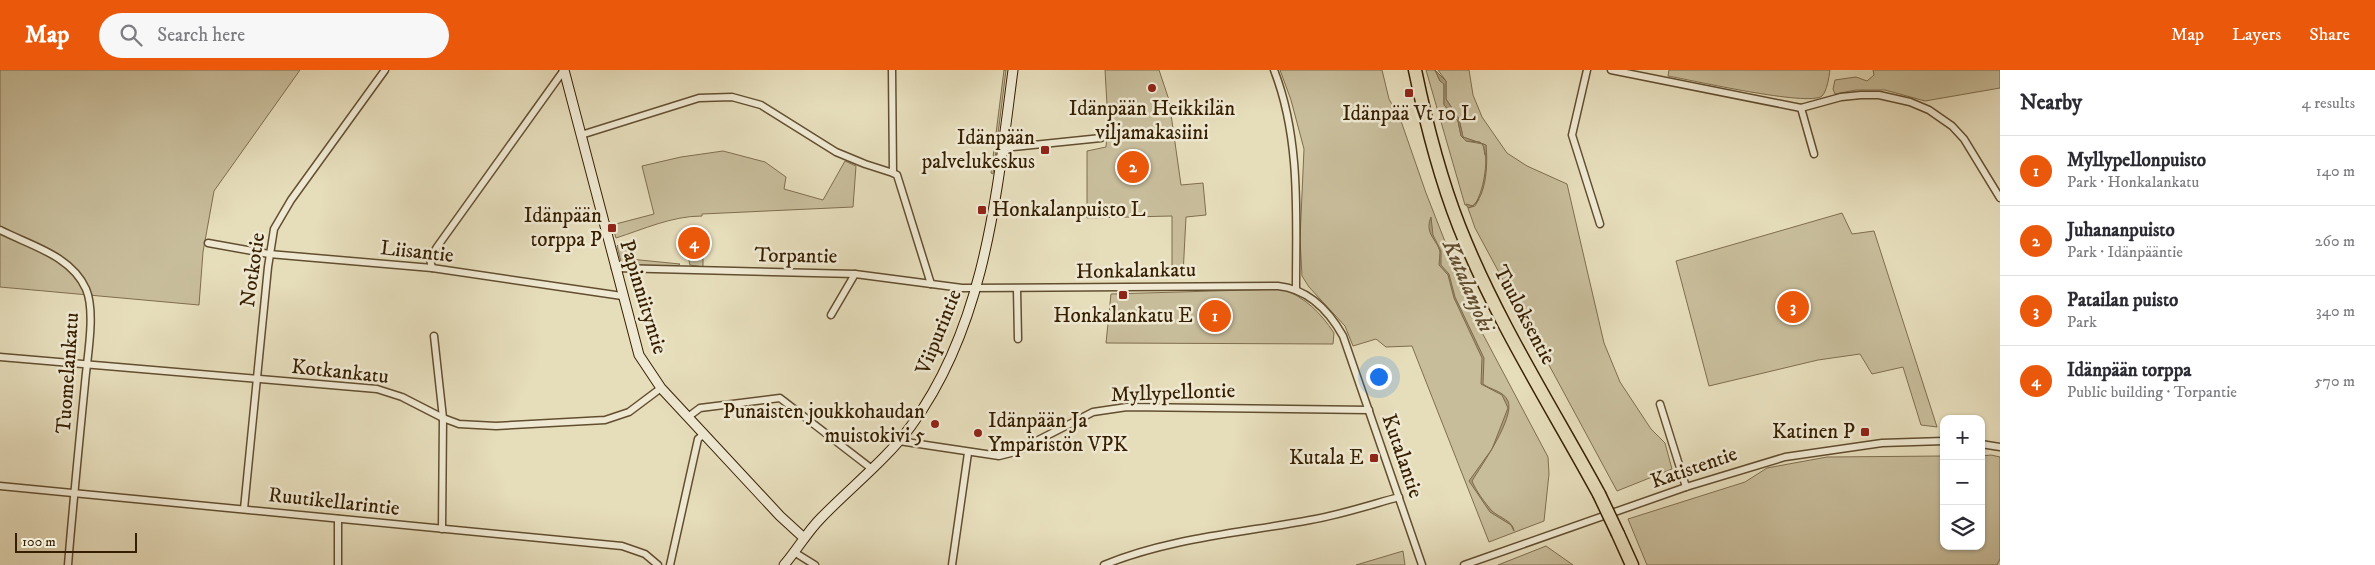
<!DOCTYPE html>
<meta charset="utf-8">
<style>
body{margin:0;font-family:"IM FELL DW Pica",serif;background:#f7f7f7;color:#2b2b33}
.controls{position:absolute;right:15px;bottom:15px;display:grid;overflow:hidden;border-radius:10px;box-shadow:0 1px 4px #0004}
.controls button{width:45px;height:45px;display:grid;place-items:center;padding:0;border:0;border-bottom:1px solid #e1e1e2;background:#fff;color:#2b2b33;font:25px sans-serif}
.scale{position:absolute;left:15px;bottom:12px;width:122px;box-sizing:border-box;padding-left:5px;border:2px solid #361f00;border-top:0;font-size:14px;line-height:18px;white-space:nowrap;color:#361f00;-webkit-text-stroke:4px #efe9d3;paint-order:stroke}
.you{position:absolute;left:1378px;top:306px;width:18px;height:18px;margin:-12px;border:4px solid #fff;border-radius:50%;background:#1a73e8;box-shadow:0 0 0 8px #1a73e833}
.badge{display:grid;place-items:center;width:32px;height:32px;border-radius:50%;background:#ea580c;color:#fff;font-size:16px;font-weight:700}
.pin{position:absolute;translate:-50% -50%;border:2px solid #fff;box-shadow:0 1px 5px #0006}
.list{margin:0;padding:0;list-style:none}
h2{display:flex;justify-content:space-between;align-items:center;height:65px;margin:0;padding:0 20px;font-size:21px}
h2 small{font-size:16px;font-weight:400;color:#7c7c81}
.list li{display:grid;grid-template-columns:32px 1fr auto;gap:15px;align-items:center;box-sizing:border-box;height:70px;padding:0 20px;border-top:1px solid #e1e1e2}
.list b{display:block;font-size:19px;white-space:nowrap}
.list p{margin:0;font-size:16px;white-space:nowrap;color:#7c7c81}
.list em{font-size:16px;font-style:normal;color:#7c7c81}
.icon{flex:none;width:28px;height:28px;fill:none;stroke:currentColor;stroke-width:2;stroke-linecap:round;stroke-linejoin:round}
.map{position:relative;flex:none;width:2000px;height:495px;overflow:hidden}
header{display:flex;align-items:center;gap:30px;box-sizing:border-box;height:70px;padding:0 25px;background:#ea580c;color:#fff}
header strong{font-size:24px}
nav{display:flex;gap:28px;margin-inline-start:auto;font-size:18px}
.search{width:350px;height:45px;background:#f7f7f7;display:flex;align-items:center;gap:12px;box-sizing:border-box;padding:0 18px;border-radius:28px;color:#7c7c81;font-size:19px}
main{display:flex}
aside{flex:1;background:#fff}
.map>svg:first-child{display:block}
.green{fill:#c8bd9b;stroke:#7f6e4e}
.water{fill:#aa9c7b;stroke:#7c6a4a}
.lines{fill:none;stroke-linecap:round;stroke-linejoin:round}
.street-casing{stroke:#624e2f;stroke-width:9}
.secondary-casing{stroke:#361f00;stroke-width:11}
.highway-casing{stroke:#361f00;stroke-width:15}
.street{stroke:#efe9d3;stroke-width:6}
.secondary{stroke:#efe9d3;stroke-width:9}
.highway{stroke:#e6ddbb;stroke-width:12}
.highway-bridge-casing{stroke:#361f00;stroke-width:15;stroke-linecap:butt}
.highway-bridge{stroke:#e6ddbb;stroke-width:12}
.poi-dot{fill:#8f2418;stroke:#efe9d3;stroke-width:2}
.labels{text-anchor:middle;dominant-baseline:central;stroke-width:5;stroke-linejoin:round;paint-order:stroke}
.poi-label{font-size:21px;fill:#361f00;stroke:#efe9d3;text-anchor:end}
.street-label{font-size:21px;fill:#361f00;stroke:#efe9d3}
.water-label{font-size:22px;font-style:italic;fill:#5f4b2b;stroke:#efe9d3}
</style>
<header>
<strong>Map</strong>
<div class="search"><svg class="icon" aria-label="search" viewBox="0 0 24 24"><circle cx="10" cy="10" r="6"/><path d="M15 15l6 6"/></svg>Search here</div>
<nav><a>Map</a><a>Layers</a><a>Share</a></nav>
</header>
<main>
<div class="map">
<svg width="2000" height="495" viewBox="0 0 2000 495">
<rect width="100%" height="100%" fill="#e6ddbb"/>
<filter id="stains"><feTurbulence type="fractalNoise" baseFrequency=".004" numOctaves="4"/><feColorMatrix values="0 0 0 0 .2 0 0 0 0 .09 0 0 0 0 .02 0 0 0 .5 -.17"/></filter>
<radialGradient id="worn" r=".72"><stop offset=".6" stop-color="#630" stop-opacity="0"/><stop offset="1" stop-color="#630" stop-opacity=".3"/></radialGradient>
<g class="green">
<polygon points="0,0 300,0 214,121 203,182 199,235 0,217"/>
<polygon points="1004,0 1006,0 993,104 991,103"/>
<polygon points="1105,0 1159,0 1169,30 1181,115 1203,113 1206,145 1186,147 1183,205 1172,205 1172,146 1087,148 1087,81 1106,77 1108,52"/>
<polygon points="1280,0 1382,0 1389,29 1401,51 1426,123 1477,253 1548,387 1549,404 1544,451 1489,472 1412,276 1386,277 1376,269 1353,276 1345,256 1309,217 1302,206 1300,169 1304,79 1291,30"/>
<polygon points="1426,0 1435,0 1440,11 1444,12 1444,34 1458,51 1461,66 1466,71 1483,74 1485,85 1486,75 1463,67 1459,49 1446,29 1446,11 1438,0 1469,0 1473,25 1482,47 1507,83 1527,96 1567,114 1604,273 1620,312 1651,359 1665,373 1672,399 1617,421 1475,158 1468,138 1475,136 1479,129 1473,136 1465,135"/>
<path d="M1669,0H1830C1829,7 1827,21 1822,26C1809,37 1691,10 1668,6Z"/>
<polygon points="1873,0 2000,0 2000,18 1925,31 1885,20 1856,20 1835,24 1833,19 1835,10 1856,7 1867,11 1874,5"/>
<path d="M723,81L765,92L786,107L784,119L823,130L845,91L856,96L853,137L702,144V146C672,146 644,159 616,168L612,155L654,144L642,96L681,87Z"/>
<polygon points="1842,143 1852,164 1874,161 1937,357 1921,355 1903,297 1872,304 1860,284 1818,290 1709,316 1676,191"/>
<polygon points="619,174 626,178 630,189 680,194 676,197 622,196 617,176"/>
<polygon points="703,185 703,197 690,195 688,186"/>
<path d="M1282,219C1305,227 1321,243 1334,263L1333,274L1106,273L1111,224Z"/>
<polygon points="1991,385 2000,387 2000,489 1997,495 1647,495 1628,449 1745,412 1767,398 1827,387 1944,386 1944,476 1981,476 1981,386"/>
<polygon points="1546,476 1573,495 1498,495"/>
<polygon points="1403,481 1405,495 1356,495"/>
</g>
<g class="water">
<path d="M1435,0L1446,11V29L1459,49L1463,67L1486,75C1488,92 1487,133 1468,138L1466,134L1473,136C1483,128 1492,80 1480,72L1466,71L1461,66L1458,51L1444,35V14L1440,11Z"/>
<path d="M1431,147L1433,165L1441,181V195L1449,204L1455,227L1484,288L1483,314C1491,320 1504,321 1508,331C1515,348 1481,396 1472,411C1476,421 1485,433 1492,441C1500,448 1513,451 1514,461L1511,455L1490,442L1469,411L1492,379L1508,338L1502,325L1481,314L1482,288L1454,228L1448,205L1439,195C1439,191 1440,186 1440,182C1437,169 1424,164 1431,147Z"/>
</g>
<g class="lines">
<defs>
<g id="street">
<polyline points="892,0 893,103 897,105 931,214"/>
<path d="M1274,0C1301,69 1296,146 1296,219"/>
<polyline points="1587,0 1572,65 1600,154"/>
<polyline points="1611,0 1801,38 1841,27 1861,25 1879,25 1910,32 1929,40 1952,56 1964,69 2000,128"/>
<polyline points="1801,38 1814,84"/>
<polyline points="581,65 699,28 732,27 761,35 836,82 865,94 893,103"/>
<polyline points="1003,78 1101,68"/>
<path d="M0,160C29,175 71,185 86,219C96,242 87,288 85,313C79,374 73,434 68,495"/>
<polyline points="208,173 269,184 432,198 622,226"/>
<polyline points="432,198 430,189 437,177 564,0"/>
<path d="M615,198L855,204L962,218L1278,216C1308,219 1329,241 1343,266L1422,495"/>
<polyline points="1017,219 1018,269"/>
<polyline points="831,245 855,204"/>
<polyline points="434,266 443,348 442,459"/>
<polyline points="0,287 377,319 402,327 443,348 459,354 496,356 605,350 629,342 661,318"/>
<polyline points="1660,334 1686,417"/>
<polyline points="688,347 700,338 780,328 872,399"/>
<polyline points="899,371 999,386 1015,382 1093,342 1127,337 1369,340"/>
<polyline points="1981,374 2000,377"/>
<polyline points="0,416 622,476 645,484 658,495"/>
<polyline points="244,439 268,197 274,159 291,130 385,0"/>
<polyline points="794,482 815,495"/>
<polyline points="338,495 338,449"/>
<polyline points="670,495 698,369 704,364"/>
<polyline points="952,495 968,383"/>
<path d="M1104,495C1169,468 1241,463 1310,450C1340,445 1370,435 1399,427"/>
<polyline points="1464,495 1686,417 1785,387 1882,373 1944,371"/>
</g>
<g id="secondary">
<polyline points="564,0 639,285 661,318 780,446 804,468"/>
<path d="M784,495C797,480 807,462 821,448C851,417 886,390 911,356C986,254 997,121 1013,0"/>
</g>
<g id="highway">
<path d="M1415,0C1426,53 1439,105 1459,156C1496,250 1551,336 1599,424"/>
<polyline points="1618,464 1632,495"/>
</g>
</defs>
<use href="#street" class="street-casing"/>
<use href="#secondary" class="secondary-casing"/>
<use href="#highway" class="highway-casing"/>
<use href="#street" class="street"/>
<use href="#secondary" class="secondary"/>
<use href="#highway" class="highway"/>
<defs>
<polyline id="highway-bridge" points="1599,424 1618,464"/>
</defs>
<use href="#highway-bridge" class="highway-bridge-casing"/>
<use href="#highway-bridge" class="highway-bridge"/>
</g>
<g class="poi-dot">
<circle cx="1152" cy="18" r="5"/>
<rect x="1404" y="18" width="10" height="10" rx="2.5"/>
<rect x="1040" y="75" width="10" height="10" rx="2.5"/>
<rect x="977" y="135" width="10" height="10" rx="2.5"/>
<rect x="607" y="153" width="10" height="10" rx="2.5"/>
<rect x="1118" y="220" width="10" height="10" rx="2.5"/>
<circle cx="935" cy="354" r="5"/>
<rect x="1860" y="357" width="10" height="10" rx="2.5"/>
<circle cx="978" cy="363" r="5"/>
<rect x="1369" y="383" width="10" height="10" rx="2.5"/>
</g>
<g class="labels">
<g class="poi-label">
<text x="1152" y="39" text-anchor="middle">Idänpään Heikkilän<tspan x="1152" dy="24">viljamakasiini</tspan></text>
<text x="1409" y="44" text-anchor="middle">Idänpää Vt 10 L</text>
<text x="1035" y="68">Idänpään<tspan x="1035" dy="24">palvelukeskus</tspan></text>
<text x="992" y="140" text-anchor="start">Honkalanpuisto L</text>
<text x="602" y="146">Idänpään<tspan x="602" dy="24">torppa P</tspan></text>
<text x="1123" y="246" text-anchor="middle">Honkalankatu E</text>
<text x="925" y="342">Punaisten joukkohaudan<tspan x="925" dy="24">muistokivi 5</tspan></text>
<text x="988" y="351" text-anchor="start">Idänpään Ja<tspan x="988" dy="24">Ympäristön VPK</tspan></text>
<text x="1855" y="362">Katinen P</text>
<text x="1364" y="388">Kutala E</text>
</g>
<g class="street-label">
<text transform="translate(417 182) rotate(6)">Liisantie</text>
<text transform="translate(796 186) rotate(1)">Torpantie</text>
<text transform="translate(253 200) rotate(-82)">Notkotie</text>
<text transform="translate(1136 201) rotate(-1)">Honkalankatu</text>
<text transform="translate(643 227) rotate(73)">Papinniityntie</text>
<text transform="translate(1524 245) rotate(62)">Tuuloksentie</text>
<text transform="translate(939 262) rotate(-68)">Viipurintie</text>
<text transform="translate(340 302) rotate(6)">Kotkankatu</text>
<text transform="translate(68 303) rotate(-86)">Tuomelankatu</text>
<text transform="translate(1173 323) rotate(-2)">Myllypellontie</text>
<text transform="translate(1402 386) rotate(71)">Kutalantie</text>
<text transform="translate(1694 398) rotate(-19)">Katistentie</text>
<text transform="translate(334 432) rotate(6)">Ruutikellarintie</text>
</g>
<g class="water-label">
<text transform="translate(1468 216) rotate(67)">Kutalanjoki</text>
</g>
</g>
<rect width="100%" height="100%" filter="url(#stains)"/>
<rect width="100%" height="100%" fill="url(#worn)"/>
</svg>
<div class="controls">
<button>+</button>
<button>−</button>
<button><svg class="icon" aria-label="layers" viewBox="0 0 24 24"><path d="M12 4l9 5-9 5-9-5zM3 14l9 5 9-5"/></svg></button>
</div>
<div class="scale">100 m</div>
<div class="you"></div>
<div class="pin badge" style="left:1215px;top:246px">1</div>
<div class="pin badge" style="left:1133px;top:97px">2</div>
<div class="pin badge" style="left:1793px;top:237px">3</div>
<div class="pin badge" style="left:694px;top:173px">4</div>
</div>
<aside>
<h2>Nearby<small>4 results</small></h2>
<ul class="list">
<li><span class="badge">1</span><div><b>Myllypellonpuisto</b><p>Park · Honkalankatu</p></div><em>140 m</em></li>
<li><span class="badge">2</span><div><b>Juhananpuisto</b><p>Park · Idänpääntie</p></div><em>260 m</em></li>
<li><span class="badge">3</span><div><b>Patailan puisto</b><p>Park</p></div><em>340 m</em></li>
<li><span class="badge">4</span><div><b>Idänpään torppa</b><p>Public building · Torpantie</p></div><em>570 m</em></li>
</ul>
</aside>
</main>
